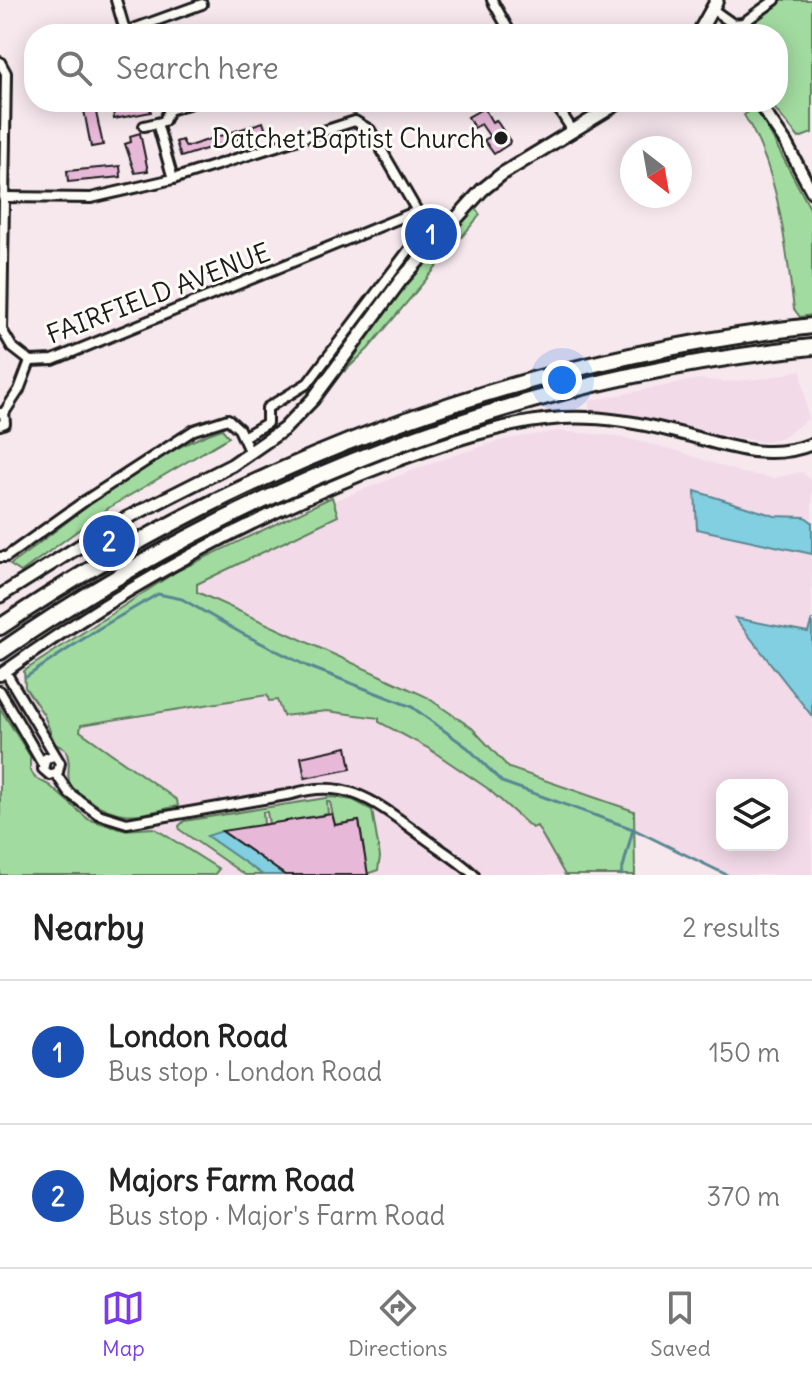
<!DOCTYPE html>
<meta charset="utf-8">
<style>
body{margin:0;font-family:Delius,sans-serif;background:#f2f2f2;color:#222}
.controls{position:absolute;right:24px;bottom:24px;display:grid;overflow:hidden;border-radius:16px;box-shadow:0 4px 20px #0003}
.controls button{width:72px;height:72px;display:grid;place-items:center;padding:0;border:0;border-bottom:2px solid #e0e0e0;background:#fff;color:#222;font:40px sans-serif}
.compass{position:absolute;left:620px;top:136px;width:72px;height:72px;border-radius:50%;background:#fff;box-shadow:0 4px 20px #0003;rotate:149deg}
.you{position:absolute;left:562px;top:380px;width:28px;height:28px;margin:-20px;border:6px solid #fff;border-radius:50%;background:#1a73e8;box-shadow:0 0 0 12px #1a73e833}
.badge{display:grid;place-items:center;width:52px;height:52px;border-radius:50%;background:#7c3aed;color:#fff;font-size:26px;font-weight:700}
.pin{position:absolute;translate:-50% -50%;border:4px solid #fff;box-shadow:0 2px 8px #0006}
.list{margin:0;padding:0;list-style:none}
h2{display:flex;justify-content:space-between;align-items:center;height:104px;margin:0;padding:0 32px;font-size:34px}
h2 small{font-size:26px;font-weight:400;color:#767676}
.list li{display:grid;grid-template-columns:52px 1fr auto;gap:24px;align-items:center;box-sizing:border-box;height:144px;padding:0 32px;border-top:2px solid #e0e0e0}
.list b{display:block;font-size:30px;white-space:nowrap}
.list p{margin:0;font-size:26px;white-space:nowrap;color:#767676}
.list em{font-size:26px;font-style:normal;color:#767676}
.icon{flex:none;width:44px;height:44px;fill:none;stroke:currentColor;stroke-width:2;stroke-linecap:round;stroke-linejoin:round}
.map{position:relative;flex:none;width:812px;height:875px;overflow:hidden}
.search{position:absolute;background:#fff;box-shadow:0 4px 20px #0003;left:24px;right:24px;top:24px;height:88px;display:flex;align-items:center;gap:20px;box-sizing:border-box;padding:0 28px;border-radius:32px;color:#767676;font-size:30px}
.sheet{height:392px;background:#fff}
nav{display:flex;justify-content:space-around;align-items:center;box-sizing:border-box;height:112px;border-top:2px solid #e0e0e0;background:#fff;font-size:22px;color:#767676}
nav a{display:grid;justify-items:center;gap:4px}
nav .on{color:#7c3aed}
.map>svg:first-child{display:block}
.built{fill:#f2dae8;fill-rule:evenodd}
.green{fill:#a2dba0;stroke:#5f7c5e;stroke-width:2}
.water{fill:#82cfe1;stroke:#598792;stroke-width:2}
.lines{fill:none;stroke-linecap:round;stroke-linejoin:round}
.stream{stroke:#598792;stroke-width:3}
.building{fill:#e8b8d9;stroke:#1c1c1c;stroke-width:2}
.minor-casing{stroke:#1c1c1c;stroke-width:14}
.tertiary-casing{stroke:#1c1c1c;stroke-width:16}
.secondary-casing{stroke:#1c1c1c;stroke-width:17}
.motorway-casing{stroke:#1c1c1c;stroke-width:20}
.minor{stroke:#fdfcf7;stroke-width:8}
.tertiary{stroke:#fdfcf7;stroke-width:10}
.secondary{stroke:#fdfcf7;stroke-width:11}
.motorway{stroke:#fdfcf7;stroke-width:14}
.poi-dot{fill:#1c1c1c;stroke:#fdfcf7;stroke-width:3}
.labels{text-anchor:middle;dominant-baseline:central;stroke-width:6;stroke-linejoin:round;paint-order:stroke}
.poi-label{font-size:26px;fill:#1c1c1c;stroke:#fdfcf7;text-anchor:end}
.street-label{font-size:26px;fill:#1c1c1c;stroke:#fdfcf7}
</style>
<div class="map">
<svg width="812" height="875" viewBox="0 0 812 875">
<rect width="100%" height="100%" fill="#f7e8ee"/>
<filter id="ink" filterUnits="userSpaceOnUse"><feTurbulence type="fractalNoise" baseFrequency=".0125" numOctaves="2"/><feDisplacementMap in="SourceGraphic" scale="16" xChannelSelector="R" yChannelSelector="G"/><feConvolveMatrix kernelMatrix="1 2 1 2 8 2 1 2 1" color-interpolation-filters="sRGB"/></filter>
<g filter="url(#ink)">
<g class="built">
<polygon points="801,370 808,419 782,438 765,442 589,414 589,401 698,379 726,382 766,378"/>
<path d="M559,431L618,436L675,450L742,473L773,478L802,472L812,481V875H727L633,829L581,807L182,599V578L328,503L440,460L506,439ZM722,785H782V845H722Z"/>
<polygon points="188,632 375,706 609,875 9,875 0,703 25,687 44,715"/>
</g>
<g class="green">
<polygon points="780,0 812,0 812,133 799,138 769,102 778,102 778,34 734,34"/>
<path d="M730,102H748L765,124L812,212V315L800,317L794,309C785,244 780,172 744,115L751,110L743,102L741,111Z"/>
<polygon points="474,206 480,215 368,349 344,372 395,299"/>
<path d="M222,429L229,437L110,507L21,572L10,565C77,516 143,456 222,429Z"/>
<path d="M332,497L338,516L197,584V592L425,696L472,728L509,768L634,811L635,875H565L537,826L532,828L487,788L428,748L379,722V718L327,711L283,716L277,700L269,701L267,695L81,725L80,731L177,800L178,806C137,815 126,822 88,800C82,796 73,791 70,784C65,774 73,765 65,749L55,744L44,715L25,687L24,671L177,571Z"/>
<polygon points="0,708 30,756 30,769 35,778 49,785 88,819 123,830 154,828 219,869 214,875 0,875"/>
<polygon points="332,797 353,800 372,810 380,857 378,870 367,874 359,821 335,825 330,802 327,802 328,814 269,824 267,812 263,812 264,825 208,836 263,875 245,875 180,830 179,826 184,821"/>
</g>
<g class="water">
<polygon points="695,491 775,516 805,517 812,522 812,554 697,529"/>
<polygon points="735,618 808,632 812,619 812,716"/>
<polygon points="222,831 285,875 263,875 207,836"/>
</g>
<g class="lines">
<g class="stream">
<polyline points="26,677 98,629 158,594 182,599 241,633 307,666 412,707 468,748 502,782 633,829 727,875"/>
<polyline points="621,875 633,829"/>
</g>
</g>
<g class="building">
<polygon points="148,102 151,112 114,119 113,109"/>
<polygon points="94,103 103,145 91,147 83,105"/>
<polygon points="484,108 492,122 496,120 510,141 509,144 494,154 484,140 490,137 481,124 474,128 468,117"/>
<polygon points="263,122 265,128 262,131 181,157 176,142 182,140 186,147"/>
<polygon points="140,133 148,171 135,173 125,144 131,142 130,136"/>
<polygon points="120,166 121,177 68,182 67,171"/>
<polygon points="347,747 351,769 305,778 301,757"/>
<polygon points="332,814 335,825 359,821 368,875 285,875 222,831"/>
</g>
<g class="lines">
<defs>
<g id="minor">
<polyline points="116,0 126,34"/>
<polyline points="492,0 511,34"/>
<polyline points="712,9 733,24 743,23 775,0"/>
<polyline points="125,32 202,4"/>
<polyline points="0,62 6,73 2,330 12,347 30,361 53,360 417,211"/>
<polyline points="554,102 573,131"/>
<polyline points="157,123 164,121 169,110 194,102"/>
<polyline points="144,126 157,123 173,179"/>
<polyline points="3,197 91,198 173,179 355,121 370,130 417,211 442,233"/>
<polyline points="4,413 19,390 30,361"/>
<polyline points="0,425 5,423 4,413 1,413"/>
<polyline points="243,437 267,423 267,408 308,383 430,222"/>
<polyline points="0,557 6,557 86,500 194,430 228,419 239,429 250,453"/>
<polyline points="5,671 60,763 58,772 50,775 43,769 46,758 54,756"/>
<polyline points="0,691 42,763"/>
<path d="M56,774L69,793L98,814L127,823L292,794C350,776 380,806 425,838C441,850 460,861 474,875"/>
</g>
<g id="tertiary">
<polyline points="758,102 786,143 812,192"/>
<path d="M0,675C122,588 253,515 393,462C448,442 504,422 563,418C599,416 636,422 671,431C719,442 763,464 812,444"/>
</g>
<g id="secondary">
<polyline points="698,34 717,0"/>
<polyline points="0,596 115,524 232,465 284,429 313,399 401,280 482,190 502,174 620,102"/>
</g>
<g id="motorway">
<path d="M0,627C247,460 516,360 812,326"/>
<path d="M0,652C241,485 519,377 812,347"/>
</g>
</defs>
<use href="#minor" class="minor-casing"/>
<use href="#tertiary" class="tertiary-casing"/>
<use href="#secondary" class="secondary-casing"/>
<use href="#motorway" class="motorway-casing"/>
<use href="#minor" class="minor"/>
<use href="#tertiary" class="tertiary"/>
<use href="#secondary" class="secondary"/>
<use href="#motorway" class="motorway"/>
</g>
</g>
<circle class="poi-dot" cx="501" cy="138" r="8"/>
<g class="labels">
<g class="poi-label">
<text x="485" y="138">Datchet Baptist Church</text>
</g>
<g class="street-label">
<text transform="translate(158 293) rotate(-21)">FAIRFIELD AVENUE</text>
</g>
</g>
</svg>
<div class="controls">
<button><svg class="icon" aria-label="layers" viewBox="0 0 24 24"><path d="M12 4l9 5-9 5-9-5zM3 14l9 5 9-5"/></svg></button>
</div>
<svg class="compass" viewBox="-18 -18 36 36"><path d="M0-13l5 13h-10z" fill="#e53935"/><path d="M0 13l5-13h-10z" fill="#767676"/></svg>
<div class="you"></div>
<div class="pin badge" style="left:431px;top:234px;background:#1a4fb4">1</div>
<div class="pin badge" style="left:109px;top:541px;background:#1a4fb4">2</div>
<div class="search"><svg class="icon" aria-label="search" viewBox="0 0 24 24"><circle cx="10" cy="10" r="6"/><path d="M15 15l6 6"/></svg>Search here</div>
</div>
<section class="sheet">
<h2>Nearby<small>2 results</small></h2>
<ul class="list">
<li><span class="badge" style="background:#1a4fb4">1</span><div><b>London Road</b><p>Bus stop · London Road</p></div><em>150 m</em></li>
<li><span class="badge" style="background:#1a4fb4">2</span><div><b>Majors Farm Road</b><p>Bus stop · Major's Farm Road</p></div><em>370 m</em></li>
</ul>
</section>
<nav>
<a class="on"><svg class="icon" aria-label="map" viewBox="0 0 24 24"><path d="M3 6l6-2 6 2 6-2v14l-6 2-6-2-6 2zM9 4v14M15 6v14"/></svg>Map</a>
<a><svg class="icon" aria-label="directions" viewBox="0 0 24 24"><path d="M12 3l9 9-9 9-9-9zM9 14v-3h6M13 9l2 2-2 2"/></svg>Directions</a>
<a><svg class="icon" aria-label="saved" viewBox="0 0 24 24"><path d="M7 4h10v16l-5-4-5 4z"/></svg>Saved</a>
</nav>
